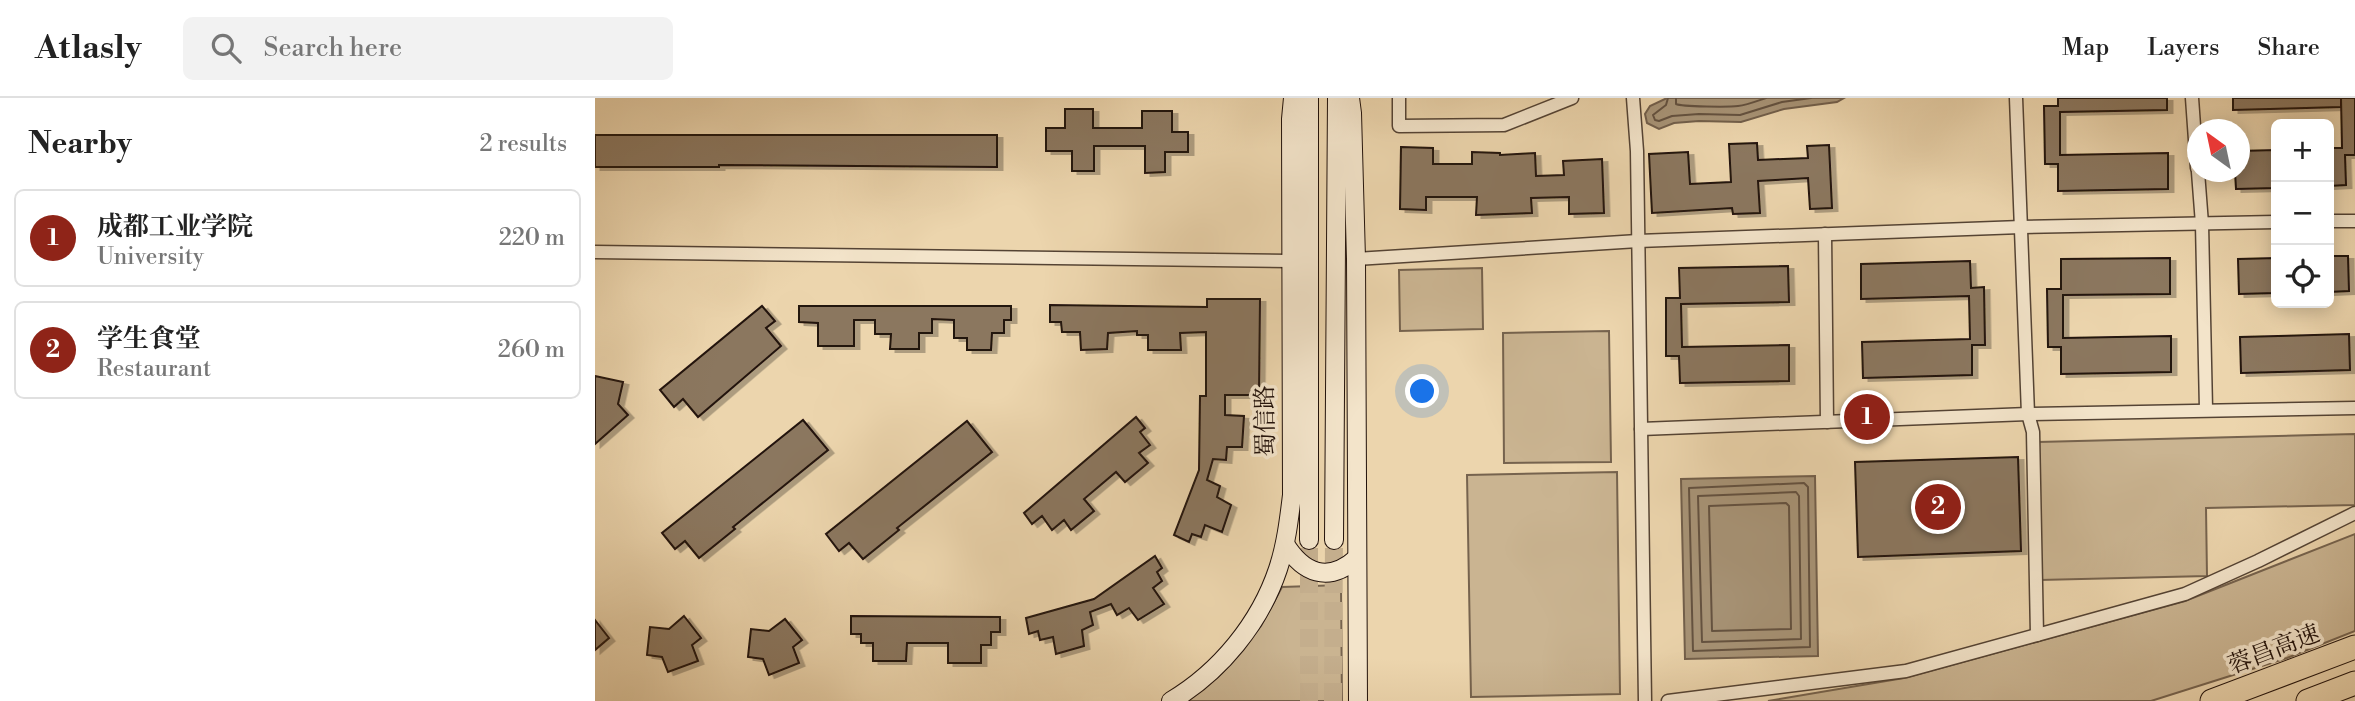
<!DOCTYPE html>
<meta charset="utf-8">
<style>
body{margin:0;font-family:"Libre Bodoni","Noto Serif SC",serif;background:#f2f2f2;color:#222}
.controls{position:absolute;right:21px;top:21px;display:grid;overflow:hidden;border-radius:10px;box-shadow:0 4px 18px #0003}
.controls button{width:63px;height:63px;display:grid;place-items:center;padding:0;border:0;border-bottom:2px solid #e0e0e0;background:#fff;color:#222;font:35px sans-serif}
.compass{position:absolute;left:1592px;top:21px;width:63px;height:63px;border-radius:50%;background:#fff;box-shadow:0 4px 18px #0003;rotate:327deg}
.you{position:absolute;left:828px;top:294px;width:24px;height:24px;margin:-18px;border:5px solid #fff;border-radius:50%;background:#1a73e8;box-shadow:0 0 0 10px #1a73e833}
.badge{display:grid;place-items:center;width:46px;height:46px;border-radius:50%;background:#8f2418;color:#fff;font-size:23px;font-weight:700}
.pin{position:absolute;translate:-50% -50%;border:4px solid #fff;box-shadow:0 2px 7px #0006}
.list{margin:0;padding:0;list-style:none}
h2{display:flex;justify-content:space-between;align-items:center;height:91px;margin:0;padding:0 28px;font-size:30px}
h2 small{font-size:23px;font-weight:400;color:#767676}
.list li{display:grid;grid-template-columns:46px 1fr auto;gap:21px;align-items:center;box-sizing:border-box;height:98px;margin:0 14px 14px;padding:0 14px;border:2px solid #e0e0e0;border-radius:10px}
.list b{display:block;font-size:26px;white-space:nowrap}
.list p{margin:0;font-size:23px;white-space:nowrap;color:#767676}
.list em{font-size:23px;font-style:normal;color:#767676}
.icon{flex:none;width:38px;height:38px;fill:none;stroke:currentColor;stroke-width:2;stroke-linecap:round;stroke-linejoin:round}
.map{position:relative;flex:none;width:1760px;height:603px;overflow:hidden}
header{display:flex;align-items:center;gap:42px;box-sizing:border-box;height:98px;padding:0 35px;background:#fff;border-bottom:2px solid #e0e0e0}
header strong{font-size:33px}
nav{display:flex;gap:38px;margin-inline-start:auto;font-size:24px}
.search{width:490px;height:63px;background:#f2f2f2;display:flex;align-items:center;gap:18px;box-sizing:border-box;padding:0 24px;border-radius:10px;color:#767676;font-size:26px}
main{display:flex}
aside{flex:1;background:#fff}
.map>svg:first-child{display:block}
.green{fill:#cab491;stroke:#76634e;stroke-width:2}
.water{fill:#a79376;stroke:#725f4b;stroke-width:2}
.lines{fill:none;stroke-linecap:round;stroke-linejoin:round}
.shore{stroke:#645240;stroke-width:2}
.building{fill:#8b775f;stroke:#22120b;stroke-width:2;filter:url(#shadow)}
.secondary-tunnel{stroke:#c4ae8d;stroke-width:18;stroke-dasharray:18 9;stroke-linecap:butt}
.street-casing{stroke:#544334;stroke-width:15}
.secondary-casing{stroke:#22120b;stroke-width:20}
.highway-casing{stroke:#22120b;stroke-width:25}
.street{stroke:#f3e4ca;stroke-width:12}
.secondary{stroke:#f3e4ca;stroke-width:18}
.highway{stroke:#ecd5ad;stroke-width:23}
.labels{text-anchor:middle;dominant-baseline:central;stroke-width:7;stroke-linejoin:round;paint-order:stroke}
.street-label{font-size:24px;fill:#22120b;stroke:#f3e4ca}
</style>
<header>
<strong>Atlasly</strong>
<div class="search"><svg class="icon" aria-label="search" viewBox="0 0 24 24"><circle cx="10" cy="10" r="6"/><path d="M15 15l6 6"/></svg>Search here</div>
<nav><a>Map</a><a>Layers</a><a>Share</a></nav>
</header>
<main>
<aside>
<h2>Nearby<small>2 results</small></h2>
<ul class="list">
<li><span class="badge">1</span><div><b>成都工业学院</b><p>University</p></div><em>220 m</em></li>
<li><span class="badge">2</span><div><b>学生食堂</b><p>Restaurant</p></div><em>260 m</em></li>
</ul>
</aside>
<div class="map">
<svg width="1760" height="603" viewBox="0 0 1760 603">
<defs>
<filter id="shadow"><feDropShadow dx="5.5" dy="3" stdDeviation="0" flood-color="#0004"/></filter>
</defs>
<rect width="100%" height="100%" fill="#ecd5ad"/>
<filter id="stains"><feTurbulence type="fractalNoise" baseFrequency=".00286" numOctaves="4"/><feColorMatrix values="0 0 0 0 .2 0 0 0 0 .09 0 0 0 0 .02 0 0 0 .5 -.17"/></filter>
<radialGradient id="worn" r=".72"><stop offset=".6" stop-color="#630" stop-opacity="0"/><stop offset="1" stop-color="#630" stop-opacity=".3"/></radialGradient>
<g class="green">
<polygon points="887,170 888,231 805,233 804,172"/>
<polygon points="1014,233 1016,364 909,365 908,235"/>
<polygon points="1760,336 1760,407 1611,410 1612,478 1445,482 1443,344"/>
<polygon points="1022,374 1025,596 876,599 872,377"/>
<polygon points="1760,436 1760,533 1692,560 1556,603 1173,603 1309,580 1590,503"/>
<polygon points="746,487 747,603 588,603 627,575 666,528 687,489"/>
</g>
<g class="water">
<polygon points="1072,0 1249,0 1242,4 1189,11 1146,24 1104,23 1079,25 1064,31 1052,25 1050,16 1055,8"/>
<polygon points="1220,378 1223,558 1090,561 1086,381"/>
</g>
<g class="lines">
<g class="shore">
<polyline points="1073,0 1071,7 1058,17 1060,22 1064,23 1077,18 1104,16 1145,17 1187,4 1216,0"/>
<path d="M1081,0V6C1087,9 1135,9 1143,8C1152,7 1162,3 1171,0"/>
<polygon points="1209,385 1213,389 1215,549 1098,553 1094,390"/>
<polygon points="1201,394 1204,398 1206,541 1107,544 1103,398"/>
<polygon points="1191,405 1194,408 1196,531 1117,533 1114,408"/>
</g>
</g>
<g class="building">
<polygon points="1463,0 1572,0 1572,12 1465,14 1465,57 1573,55 1573,91 1463,93 1463,66 1450,66 1449,8 1463,8"/>
<polygon points="1638,0 1746,0 1746,9 1638,12"/>
<polygon points="1746,0 1760,0 1760,57 1750,57 1751,87 1734,88 1734,50 1747,50"/>
<polygon points="470,11 498,11 498,30 547,30 547,13 577,13 577,34 593,34 593,54 570,54 570,74 550,75 550,48 499,48 499,73 477,73 477,53 451,53 451,30 470,30"/>
<polygon points="0,37 402,37 402,69 124,67 124,69 0,69"/>
<polygon points="1162,45 1163,62 1213,60 1212,48 1234,47 1237,110 1215,111 1213,80 1163,83 1165,115 1138,116 1137,110 1057,115 1054,56 1093,54 1095,86 1136,84 1134,46"/>
<polygon points="806,49 838,50 838,66 877,66 877,54 905,55 905,57 940,55 941,78 969,77 968,63 1007,61 1009,115 974,116 974,99 936,100 937,115 881,117 882,99 831,99 831,112 805,111"/>
<polygon points="1681,52 1681,90 1641,91 1640,74 1644,74 1644,53"/>
<polygon points="1734,158 1753,158 1754,193 1734,194"/>
<polygon points="1575,160 1575,196 1468,197 1468,240 1576,238 1576,274 1466,276 1466,249 1453,249 1452,191 1466,191 1466,161"/>
<polygon points="1681,160 1681,195 1644,196 1643,161"/>
<polygon points="1375,163 1376,190 1389,189 1390,247 1377,247 1377,277 1268,280 1267,244 1375,241 1374,198 1266,201 1266,166"/>
<polygon points="1193,168 1194,204 1086,206 1087,249 1194,247 1194,283 1085,285 1084,258 1071,258 1071,200 1085,200 1084,170"/>
<polygon points="612,201 665,201 664,297 630,297 630,317 649,318 647,349 632,349 631,362 618,361 612,382 625,388 622,399 636,407 627,434 610,427 606,439 597,436 594,444 579,437 604,372 605,298 611,298 611,234 585,235 586,252 553,252 553,237 542,237 542,233 513,235 512,251 486,252 485,234 467,234 466,224 455,224 455,207 612,209"/>
<polygon points="167,208 180,223 171,230 186,248 103,319 88,301 79,309 65,292"/>
<polygon points="204,208 416,208 416,222 409,222 409,235 397,235 396,252 372,252 372,240 359,240 359,222 337,221 337,235 324,235 324,251 295,251 296,236 280,236 280,222 259,222 259,248 223,248 223,225 204,224"/>
<polygon points="1754,236 1755,272 1646,275 1645,239"/>
<polygon points="0,278 28,284 23,306 33,317 0,346"/>
<polygon points="541,319 550,330 545,334 555,347 544,355 553,365 530,384 521,374 489,401 499,413 476,432 469,422 457,432 447,418 437,426 429,415"/>
<polygon points="208,322 233,352 138,429 140,431 104,460 90,443 80,451 67,435"/>
<polygon points="372,323 397,354 302,430 304,432 268,461 254,445 244,453 231,436"/>
<polygon points="1423,359 1426,453 1263,459 1260,364"/>
<polygon points="560,458 567,470 562,474 567,483 558,490 569,506 543,522 534,510 522,517 516,506 495,514 498,527 487,532 489,548 461,556 458,539 445,542 443,533 434,536 431,520 499,501"/>
<polygon points="89,518 106,540 97,547 103,563 73,574 67,559 52,557 55,529 74,531"/>
<polygon points="256,518 405,519 405,534 396,534 396,547 386,547 386,565 353,565 353,545 312,545 311,563 278,563 278,545 266,545 266,536 256,536"/>
<polygon points="190,521 207,542 198,549 204,565 174,577 168,561 153,559 156,531 174,533"/>
<polygon points="0,522 14,540 0,552"/>
</g>
<g class="lines">
<g class="secondary-tunnel">
<polyline points="714,603 714,442"/>
<polyline points="738,603 739,442"/>
</g>
<defs>
<g id="street">
<polyline points="804,0 804,28 909,27 977,0"/>
<polyline points="1038,0 1042,53 1050,603"/>
<polyline points="1421,0 1433,316 1438,334 1442,537"/>
<polyline points="1597,0 1602,70"/>
<polyline points="1603,74 1607,126 1611,311"/>
<polyline points="1734,123 1760,123"/>
<polyline points="1230,136 1232,324"/>
<polyline points="0,154 695,163"/>
<polyline points="761,161 1043,143 1426,129 1681,124"/>
<polyline points="1046,331 1433,316 1760,310"/>
<polyline points="1073,603 1311,573 1442,537 1590,496 1663,463 1760,415"/>
</g>
<g id="secondary">
<polyline points="714,0 714,442"/>
<polyline points="755,0 757,15 761,161 763,603"/>
<polyline points="739,442 742,0"/>
<path d="M690,446C708,475 733,486 762,460"/>
<path d="M576,603C625,574 665,525 683,471C691,447 694,422 697,397L696,21L698,0"/>
</g>
<g id="highway">
<polyline points="1617,603 1760,549"/>
<polyline points="1713,603 1760,585"/>
</g>
</defs>
<use href="#street" class="street-casing"/>
<use href="#secondary" class="secondary-casing"/>
<use href="#highway" class="highway-casing"/>
<use href="#street" class="street"/>
<use href="#secondary" class="secondary"/>
<use href="#highway" class="highway"/>
</g>
<g class="labels">
<g class="street-label">
<text transform="translate(671 323) rotate(-91)">蜀信路</text>
<text transform="translate(1679 552) rotate(-21)">蓉昌高速</text>
</g>
</g>
<rect width="100%" height="100%" filter="url(#stains)"/>
<rect width="100%" height="100%" fill="url(#worn)"/>
</svg>
<div class="controls">
<button>+</button>
<button>−</button>
<button><svg class="icon" aria-label="locate" viewBox="0 0 24 24"><circle cx="12" cy="12" r="6"/><path d="M12 2v4M12 18v4M2 12h4M18 12h4"/></svg></button>
</div>
<svg class="compass" viewBox="-18 -18 36 36"><path d="M0-13l5 13h-10z" fill="#e53935"/><path d="M0 13l5-13h-10z" fill="#767676"/></svg>
<div class="you"></div>
<div class="pin badge" style="left:1272px;top:319px">1</div>
<div class="pin badge" style="left:1343px;top:409px">2</div>
</div>
</main>
